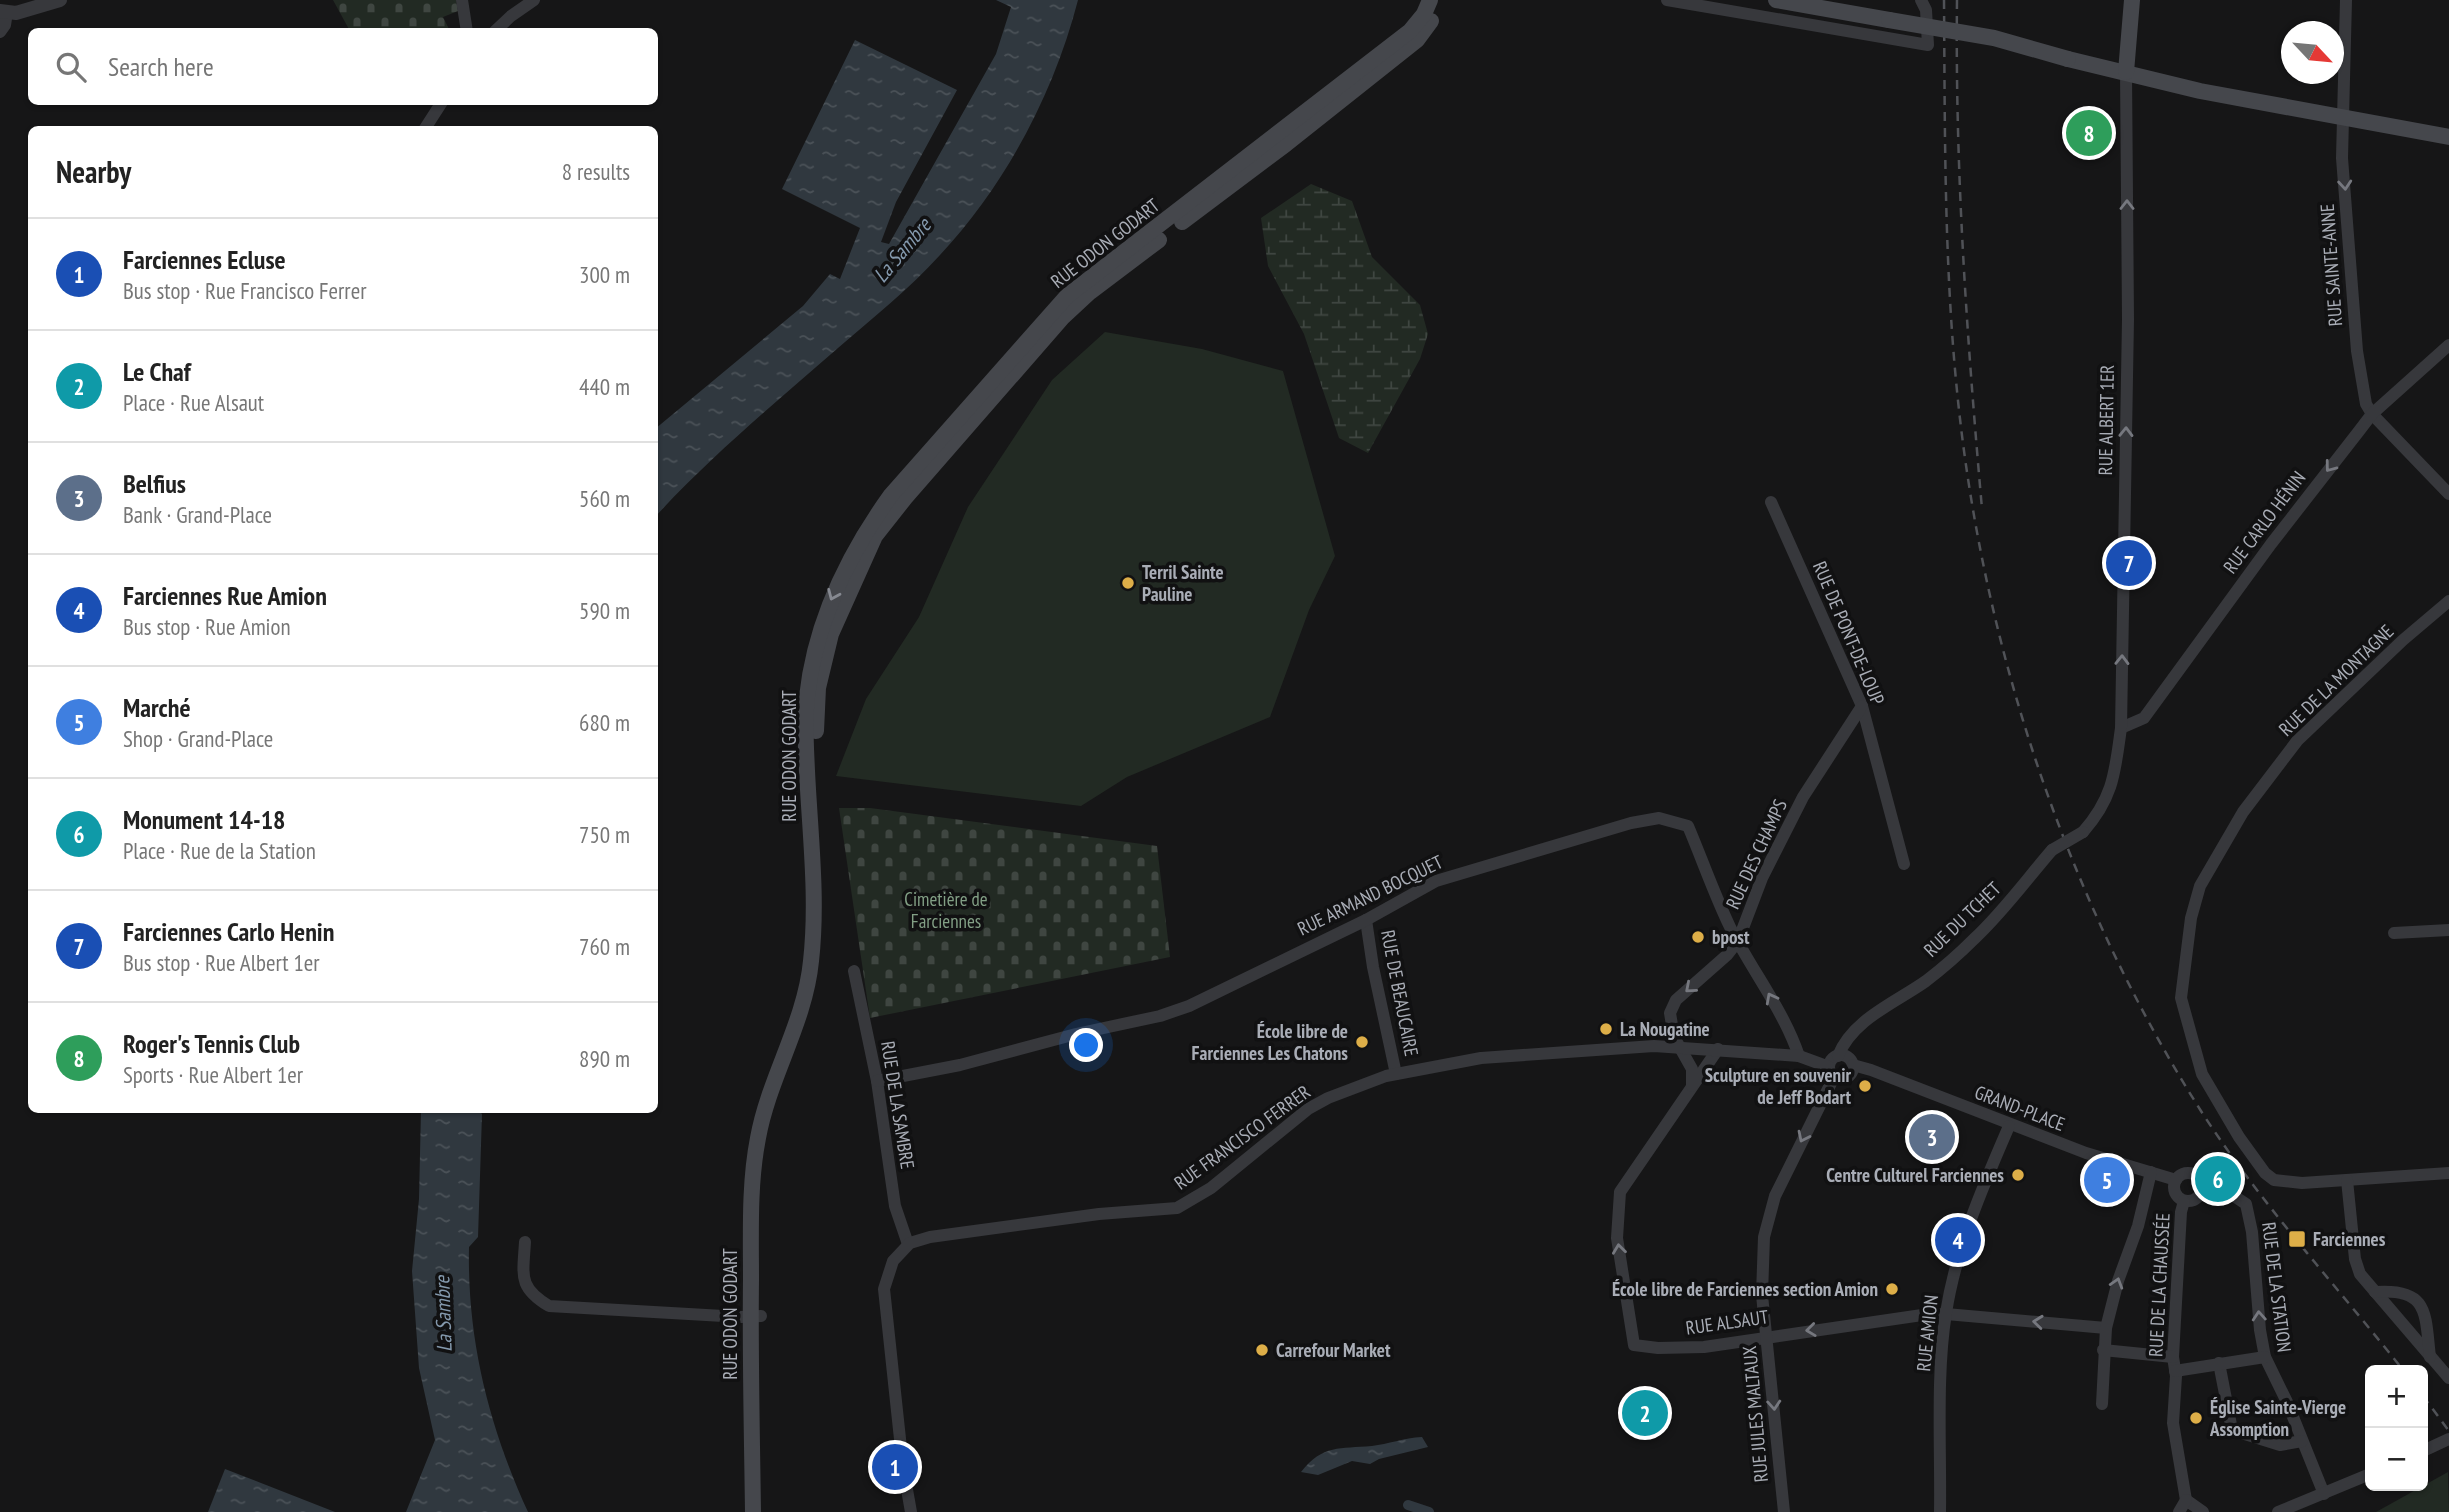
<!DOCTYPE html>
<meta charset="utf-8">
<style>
body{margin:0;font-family:"PT Sans Narrow",sans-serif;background:#f6f6f6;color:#222}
.controls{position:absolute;right:21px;bottom:21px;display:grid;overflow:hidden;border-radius:10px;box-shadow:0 2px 5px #0004}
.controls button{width:63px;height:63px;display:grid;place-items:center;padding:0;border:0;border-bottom:2px solid #e0e0e0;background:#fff;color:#222;font:35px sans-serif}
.compass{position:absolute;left:2281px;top:21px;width:63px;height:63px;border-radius:50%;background:#fff;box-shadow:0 2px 5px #0004;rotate:116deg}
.you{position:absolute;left:1087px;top:1046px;width:24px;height:24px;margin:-18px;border:5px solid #fff;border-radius:50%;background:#1a73e8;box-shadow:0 0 0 10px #1a73e833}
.badge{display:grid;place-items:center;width:46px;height:46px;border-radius:50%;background:#766133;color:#fff;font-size:23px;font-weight:700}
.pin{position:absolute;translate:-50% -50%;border:4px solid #fff;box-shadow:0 2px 7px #0006}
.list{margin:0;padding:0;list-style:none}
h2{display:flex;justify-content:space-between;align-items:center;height:91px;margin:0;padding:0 28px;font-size:30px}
h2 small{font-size:23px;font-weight:400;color:#767676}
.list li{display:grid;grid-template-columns:46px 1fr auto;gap:21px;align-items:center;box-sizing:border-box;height:112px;padding:0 28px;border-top:2px solid #e0e0e0}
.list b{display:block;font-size:26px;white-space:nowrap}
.list p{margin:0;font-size:23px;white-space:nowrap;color:#767676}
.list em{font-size:23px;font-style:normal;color:#767676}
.icon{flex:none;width:38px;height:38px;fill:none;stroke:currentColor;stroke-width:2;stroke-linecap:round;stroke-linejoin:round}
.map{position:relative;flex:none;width:2449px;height:1512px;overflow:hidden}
.search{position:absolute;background:#fff;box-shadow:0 2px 5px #0004;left:28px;top:28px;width:630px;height:77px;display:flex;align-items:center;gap:18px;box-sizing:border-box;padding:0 24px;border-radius:10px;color:#767676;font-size:26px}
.panel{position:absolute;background:#fff;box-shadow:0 2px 5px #0004;left:28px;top:126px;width:630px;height:987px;border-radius:10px}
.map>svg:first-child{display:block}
.green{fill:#222a23}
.forest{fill:url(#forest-firs)}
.wetland{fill:url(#wetland-marsh)}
.cemetery{fill:url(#cemetery-stones)}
.water{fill:url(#water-ripples)}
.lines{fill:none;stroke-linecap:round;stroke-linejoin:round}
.canal{stroke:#30383f;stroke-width:10}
.minor{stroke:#37383c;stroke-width:12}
.tertiary{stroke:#37383c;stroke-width:14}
.secondary{stroke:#45474c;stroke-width:16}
.rail{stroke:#505257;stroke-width:2.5;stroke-dasharray:9 7;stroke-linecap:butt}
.minor-bridge{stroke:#37383c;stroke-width:12}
.secondary-bridge{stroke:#45474c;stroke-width:16}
.oneway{stroke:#76787f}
.oneway2{stroke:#868991}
.poi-dot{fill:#ddae48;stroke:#111112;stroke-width:2.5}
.labels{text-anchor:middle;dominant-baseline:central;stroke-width:7;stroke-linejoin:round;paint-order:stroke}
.street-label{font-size:19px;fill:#a9adb6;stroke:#111112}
.poi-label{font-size:19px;font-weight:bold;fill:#a9adb6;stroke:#111112;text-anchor:start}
.park-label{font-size:19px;fill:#829f85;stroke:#111112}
.water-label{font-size:21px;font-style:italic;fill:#8499ad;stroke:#111112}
</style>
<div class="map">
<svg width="2449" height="1512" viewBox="0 0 2449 1512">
<defs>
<pattern id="forest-firs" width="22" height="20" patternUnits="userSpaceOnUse" patternTransform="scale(1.75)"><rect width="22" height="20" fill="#222a23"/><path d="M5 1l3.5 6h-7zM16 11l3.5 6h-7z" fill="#3f4641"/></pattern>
<pattern id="wetland-marsh" width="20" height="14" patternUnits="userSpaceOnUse" patternTransform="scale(1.75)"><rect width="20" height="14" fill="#222a23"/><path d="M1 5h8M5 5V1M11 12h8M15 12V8" fill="none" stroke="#3f4641"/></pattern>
<pattern id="cemetery-stones" width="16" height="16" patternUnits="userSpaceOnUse" patternTransform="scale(1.75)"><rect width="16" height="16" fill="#222a23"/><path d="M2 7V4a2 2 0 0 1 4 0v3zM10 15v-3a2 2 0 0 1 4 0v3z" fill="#3f4641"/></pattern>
<pattern id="water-ripples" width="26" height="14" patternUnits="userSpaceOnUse" patternTransform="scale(1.75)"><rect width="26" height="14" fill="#30383f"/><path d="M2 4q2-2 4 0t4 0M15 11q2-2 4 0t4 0" fill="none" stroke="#4b5258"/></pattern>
</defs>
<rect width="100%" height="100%" fill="#161617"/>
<g class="green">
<polygon points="1105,332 1202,349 1283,371 1335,556 1309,610 1270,717 1127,777 1081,806 836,776 866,699 919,617 968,507 1052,380"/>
<polygon points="2448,1472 2449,1512 2376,1512"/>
</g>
<polygon class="forest" points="194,1110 310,1110 194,1113"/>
<polygon class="wetland" points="1311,184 1352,201 1372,257 1420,305 1428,334 1420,359 1368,453 1339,438 1304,334 1268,266 1261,218"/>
<g class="cemetery">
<polygon points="333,0 456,0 458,11 443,17 450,31 350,31"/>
<polygon points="839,808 870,808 1157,846 1170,957 870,1018"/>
</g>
<g class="water">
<path d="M996,0H1078C1054,93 1006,184 940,255C909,289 873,318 838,348C775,403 711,456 655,517V429L803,306L830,274L840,279L860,228L782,189L855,40L957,90L896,202L881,242L889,244L996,54L1011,7Z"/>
<path d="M421,1110H478L482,1114L478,1237L469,1247C467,1340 489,1427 528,1512H406L435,1440L419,1368L412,1271L419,1199Z"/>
<path d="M1422,1437L1428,1447L1379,1459L1370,1464L1352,1461L1318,1475L1301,1472C1323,1444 1340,1449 1372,1446C1388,1444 1404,1438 1422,1437Z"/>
<polygon points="225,1469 335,1512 208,1512"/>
</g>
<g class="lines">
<polyline class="canal" points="1408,1505 1429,1512"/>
<g class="minor">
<polyline points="462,0 467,32"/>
<polyline points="1667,0 1928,45 1926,10 1921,0"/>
<polyline points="2346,0 2342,158 2357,351 2366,404 2372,414 2449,494"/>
<polyline points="0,32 5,25 7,12"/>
<polyline points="494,32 511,16 534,0"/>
<polyline points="424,130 442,102"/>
<polyline points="1771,502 1862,706 1904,864"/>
<polyline points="2449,601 2403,640 2297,741 2243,812 2200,886 2191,918 2181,998 2202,1074 2239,1137 2265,1173 2274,1180 2302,1183 2449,1173"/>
<polyline points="2121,728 2144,718 2271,544 2359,431 2372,414 2449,345"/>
<path d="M2083,832C2114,797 2115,771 2121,728L2128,319L2126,72"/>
<polyline points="1366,920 1373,967 1396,1074"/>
<polyline points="2394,933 2449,930"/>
<polyline points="854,971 877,1081 895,1206 908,1244"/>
<polyline points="1718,1049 1620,1192 1617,1238 1634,1345 1658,1348 1704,1347 1922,1315 1946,1314 2106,1328"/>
<circle cx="1841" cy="1067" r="12"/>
<path d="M1838,1056C1853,1019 1895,1003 1926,981C1943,968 1959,954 1974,939C2003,912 2026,880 2052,850"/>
<polyline points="1853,1065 1871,1070 2086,1153 2176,1180"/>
<path d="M877,1081L960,1065L1076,1034L1160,1016L1189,1006L1366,920L1436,881L1631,823L1659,818L1688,826C1702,859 1714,894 1730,927C1752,971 1783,1009 1799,1056"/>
<polyline points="1692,1086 1692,1069 1674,1037 1670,1013 1676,1000 1727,955 1738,941 1762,878 1803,797 1862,706"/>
<circle cx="2188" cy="1187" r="14"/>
<polyline points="2347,1180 2355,1259 2360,1274 2449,1378"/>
<polyline points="2202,1191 2234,1196 2246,1204 2252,1232 2260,1330 2265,1357 2287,1402 2324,1494"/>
<polyline points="2184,1201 2181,1212 2173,1357 2176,1376 2173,1423 2186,1500"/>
<path d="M525,1242C523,1276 518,1287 549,1306L741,1317L761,1316"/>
<path d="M2375,1292C2429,1288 2425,1313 2430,1357"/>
<polyline points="2103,1350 2173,1357"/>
<polyline points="2219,1363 2232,1430 2280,1445 2302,1441"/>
<polyline points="2175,1371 2265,1357"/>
<polyline points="2102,1404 2106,1328 2118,1281 2138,1226 2151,1172"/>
<polyline points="2423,1451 2449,1439"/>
<polyline points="2186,1500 2203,1512"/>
<polyline points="911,1512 903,1467 884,1289 893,1261 910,1243 930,1237 1099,1214 1177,1208 1211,1188 1308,1109 1328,1098 1386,1076 1481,1058 1654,1046 1799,1056 1829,1067"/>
<polyline points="1784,1512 1762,1295 1764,1237 1775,1196 1834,1077"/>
<path d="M1940,1512C1941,1449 1936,1374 1946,1313C1956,1248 1983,1186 2009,1126"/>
<polyline points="2179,1512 2186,1500"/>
<polyline points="2278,1512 2370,1474"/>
</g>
<polyline class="tertiary" points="0,11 16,13 60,0"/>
<g class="secondary">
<polyline points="1776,0 1889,20"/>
<polyline points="2068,59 2200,91 2449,137"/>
<polyline points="2126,72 2132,0"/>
<polyline points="1182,222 1286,144 1417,40 1431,21"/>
<polyline points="816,731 818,688 831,634 875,536 905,498 1062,318 1090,292 1159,240"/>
<path d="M753,1512C752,1435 750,1357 751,1280C751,1232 749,1184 758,1138C769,1077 805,1023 811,961C818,899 810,834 807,771C806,747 804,721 807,697C815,622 847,556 891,495L1067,296L1410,31L1424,14L1430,0"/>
</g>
<g class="rail">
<path d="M1944,0C1945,137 1944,274 1959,410C1986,656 2069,903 2201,1111C2261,1204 2335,1284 2403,1370"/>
<path d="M1957,0C1955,172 1967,338 1982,509"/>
<polyline points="2423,1396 2449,1431"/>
</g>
<polyline class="minor-bridge" points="2052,850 2083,832"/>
<polyline class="secondary-bridge" points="1889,20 1994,38 2068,59"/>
</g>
<defs><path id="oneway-chevron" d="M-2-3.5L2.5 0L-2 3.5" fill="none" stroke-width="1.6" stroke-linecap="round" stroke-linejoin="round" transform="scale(1.75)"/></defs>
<g class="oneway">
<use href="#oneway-chevron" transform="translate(2345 185) rotate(85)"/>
<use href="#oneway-chevron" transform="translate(2127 205) rotate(-90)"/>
<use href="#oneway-chevron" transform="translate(2126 432) rotate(-89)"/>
<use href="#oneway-chevron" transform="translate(2330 467) rotate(127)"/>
<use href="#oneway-chevron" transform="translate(2122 660) rotate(-89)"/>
<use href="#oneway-chevron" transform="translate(1690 988) rotate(139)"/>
<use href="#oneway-chevron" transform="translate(1771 998) rotate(-118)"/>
<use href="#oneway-chevron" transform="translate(1803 1137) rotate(116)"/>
<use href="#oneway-chevron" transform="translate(1619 1249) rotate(-97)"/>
<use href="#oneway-chevron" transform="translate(2117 1283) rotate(-73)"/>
<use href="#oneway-chevron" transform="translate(2259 1316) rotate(-94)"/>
<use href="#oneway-chevron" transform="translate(2038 1322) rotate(-174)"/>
<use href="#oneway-chevron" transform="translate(1811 1330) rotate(173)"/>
<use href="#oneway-chevron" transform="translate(1774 1405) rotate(86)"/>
</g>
<use class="oneway2" href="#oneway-chevron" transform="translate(833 595) rotate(113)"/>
<g class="poi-dot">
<circle cx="1128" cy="583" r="7"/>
<circle cx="1698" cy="937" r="7"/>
<circle cx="1606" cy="1029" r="7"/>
<circle cx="1362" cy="1042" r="7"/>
<circle cx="1865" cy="1086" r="7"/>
<circle cx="2018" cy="1175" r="7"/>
<rect x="2288" y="1230" width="18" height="18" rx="3.5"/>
<circle cx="1892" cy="1289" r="7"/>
<circle cx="1262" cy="1350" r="7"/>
<circle cx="2196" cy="1418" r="7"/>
</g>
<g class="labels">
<g class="street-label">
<text transform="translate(1105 243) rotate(-38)">RUE ODON GODART</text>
<text transform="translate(2331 265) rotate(-94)">RUE SAINTE-ANNE</text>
<text transform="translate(2106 420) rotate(-89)">RUE ALBERT 1ER</text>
<text transform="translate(2264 522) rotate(-53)">RUE CARLO HÉNIN</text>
<text transform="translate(1849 633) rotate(67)">RUE DE PONT-DE-LOUP</text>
<text transform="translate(2336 680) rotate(-44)">RUE DE LA MONTAGNE</text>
<text transform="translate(789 756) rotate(-90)">RUE ODON GODART</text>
<text transform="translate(1756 854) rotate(-65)">RUE DES CHAMPS</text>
<text transform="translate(1370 895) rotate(-26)">RUE ARMAND BOCQUET</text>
<text transform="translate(1962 919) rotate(-44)">RUE DU TCHET</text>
<text transform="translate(1400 993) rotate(79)">RUE DE BEAUCAIRE</text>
<text transform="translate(898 1105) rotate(81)">RUE DE LA SAMBRE</text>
<text transform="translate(2020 1108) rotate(21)">GRAND-PLACE</text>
<text transform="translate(1242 1137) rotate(-36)">RUE FRANCISCO FERRER</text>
<text transform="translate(2159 1285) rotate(-87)">RUE DE LA CHAUSSÉE</text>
<text transform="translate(2277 1287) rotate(83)">RUE DE LA STATION</text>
<text transform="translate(730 1314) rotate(-90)">RUE ODON GODART</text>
<text transform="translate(1727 1322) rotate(-8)">RUE ALSAUT</text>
<text transform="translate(1927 1333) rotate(-84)">RUE AMION</text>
<text transform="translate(1755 1414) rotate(-95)">RUE JULES MALTAUX</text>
</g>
<g class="poi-label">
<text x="1142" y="572">Terril Sainte<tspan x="1142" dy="22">Pauline</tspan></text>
<text x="1712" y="937">bpost</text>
<text x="1620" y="1029">La Nougatine</text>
<text x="1348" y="1031" text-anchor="end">École libre de<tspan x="1348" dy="22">Farciennes Les Chatons</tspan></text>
<text x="1851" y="1075" text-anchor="end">Sculpture en souvenir<tspan x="1851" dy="22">de Jeff Bodart</tspan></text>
<text x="2004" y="1175" text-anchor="end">Centre Culturel Farciennes</text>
<text x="2313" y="1239">Farciennes</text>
<text x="1878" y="1289" text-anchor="end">École libre de Farciennes section Amion</text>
<text x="1276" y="1350">Carrefour Market</text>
<text x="2210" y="1407">Église Sainte-Vierge<tspan x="2210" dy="22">Assomption</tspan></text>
</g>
<g class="park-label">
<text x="946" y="899">Cimetière de<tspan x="946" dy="22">Farciennes</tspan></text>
</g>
<g class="water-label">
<text transform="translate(902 250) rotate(-50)">La Sambre</text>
<text transform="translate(443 1314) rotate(-92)">La Sambre</text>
</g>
</g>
</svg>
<div class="controls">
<button>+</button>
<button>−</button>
</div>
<svg class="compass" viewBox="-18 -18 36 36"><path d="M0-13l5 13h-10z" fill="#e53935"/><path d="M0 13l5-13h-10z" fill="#767676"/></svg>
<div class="you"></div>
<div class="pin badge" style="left:895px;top:1467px;background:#1a4fb4">1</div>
<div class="pin badge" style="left:1645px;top:1413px;background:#0f9aa8">2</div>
<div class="pin badge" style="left:1932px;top:1137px;background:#5c6f8a">3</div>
<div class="pin badge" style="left:1958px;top:1240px;background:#1a4fb4">4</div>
<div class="pin badge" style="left:2107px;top:1180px;background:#3f7fe0">5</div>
<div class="pin badge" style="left:2218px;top:1179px;background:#0f9aa8">6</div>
<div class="pin badge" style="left:2129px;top:563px;background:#1a4fb4">7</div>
<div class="pin badge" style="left:2089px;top:133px;background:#2e9e5b">8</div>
<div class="search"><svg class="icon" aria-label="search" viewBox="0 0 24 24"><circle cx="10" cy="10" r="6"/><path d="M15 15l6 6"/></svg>Search here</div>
<section class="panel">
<h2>Nearby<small>8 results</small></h2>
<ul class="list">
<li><span class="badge" style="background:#1a4fb4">1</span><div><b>Farciennes Ecluse</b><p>Bus stop · Rue Francisco Ferrer</p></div><em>300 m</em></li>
<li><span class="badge" style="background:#0f9aa8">2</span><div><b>Le Chaf</b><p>Place · Rue Alsaut</p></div><em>440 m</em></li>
<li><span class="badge" style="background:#5c6f8a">3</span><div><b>Belfius</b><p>Bank · Grand-Place</p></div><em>560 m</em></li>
<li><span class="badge" style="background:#1a4fb4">4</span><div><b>Farciennes Rue Amion</b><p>Bus stop · Rue Amion</p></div><em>590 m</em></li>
<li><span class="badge" style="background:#3f7fe0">5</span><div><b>Marché</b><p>Shop · Grand-Place</p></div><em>680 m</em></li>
<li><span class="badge" style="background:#0f9aa8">6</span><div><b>Monument 14-18</b><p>Place · Rue de la Station</p></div><em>750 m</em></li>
<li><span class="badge" style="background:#1a4fb4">7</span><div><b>Farciennes Carlo Henin</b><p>Bus stop · Rue Albert 1er</p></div><em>760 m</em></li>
<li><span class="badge" style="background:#2e9e5b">8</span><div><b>Roger's Tennis Club</b><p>Sports · Rue Albert 1er</p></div><em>890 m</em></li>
</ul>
</section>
</div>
